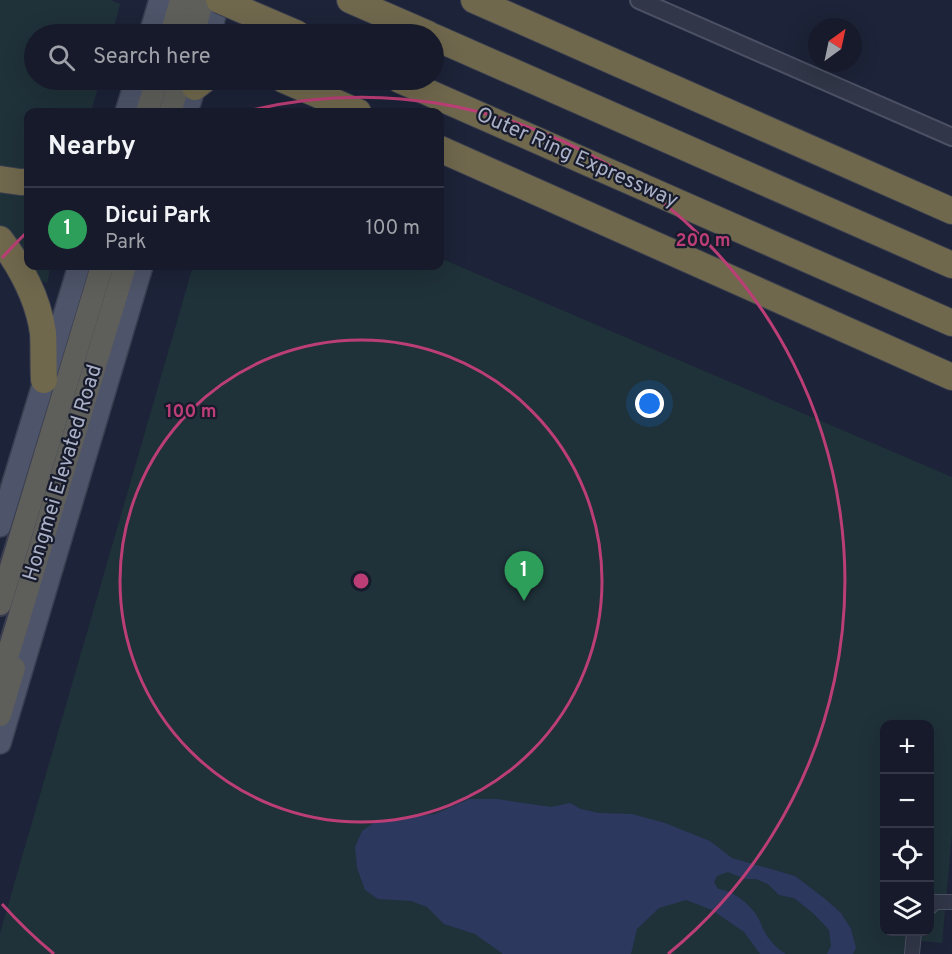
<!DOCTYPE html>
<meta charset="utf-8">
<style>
body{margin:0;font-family:Overpass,sans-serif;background:#1f2332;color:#f1f3f6}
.controls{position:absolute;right:18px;bottom:18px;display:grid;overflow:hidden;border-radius:12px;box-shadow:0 6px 24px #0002}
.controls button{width:54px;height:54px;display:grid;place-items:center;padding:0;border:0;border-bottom:2px solid #353847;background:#161a2a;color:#f1f3f6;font:30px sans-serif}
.compass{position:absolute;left:808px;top:18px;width:54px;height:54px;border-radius:50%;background:#161a2a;box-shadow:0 6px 24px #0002;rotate:33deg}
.you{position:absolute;left:650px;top:404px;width:21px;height:21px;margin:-15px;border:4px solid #fff;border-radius:50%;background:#1a73e8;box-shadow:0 0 0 9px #1a73e833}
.badge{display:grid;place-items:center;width:39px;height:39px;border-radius:50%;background:#ea580c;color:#fff;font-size:20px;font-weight:700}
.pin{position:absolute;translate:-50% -50px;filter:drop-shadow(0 2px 3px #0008)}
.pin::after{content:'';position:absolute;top:32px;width:21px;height:18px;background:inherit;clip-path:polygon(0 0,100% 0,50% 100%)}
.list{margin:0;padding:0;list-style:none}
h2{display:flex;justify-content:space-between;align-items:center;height:78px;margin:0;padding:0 24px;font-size:26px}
h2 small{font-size:20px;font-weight:400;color:#9ea1a8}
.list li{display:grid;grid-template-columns:39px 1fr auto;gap:18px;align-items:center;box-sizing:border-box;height:84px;padding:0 24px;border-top:2px solid #353847}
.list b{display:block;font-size:22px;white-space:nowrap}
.list p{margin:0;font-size:20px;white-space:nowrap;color:#9ea1a8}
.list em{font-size:20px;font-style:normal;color:#9ea1a8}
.icon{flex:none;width:33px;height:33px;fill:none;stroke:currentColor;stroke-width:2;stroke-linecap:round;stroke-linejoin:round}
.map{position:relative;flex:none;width:952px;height:954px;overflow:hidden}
.search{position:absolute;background:#161a2a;box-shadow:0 6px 24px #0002;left:24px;top:24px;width:420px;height:66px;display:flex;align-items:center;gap:15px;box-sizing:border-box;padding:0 21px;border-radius:33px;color:#9ea1a8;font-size:22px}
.panel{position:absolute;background:#161a2a;box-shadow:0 6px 24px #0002;left:24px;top:108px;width:420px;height:162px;border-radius:12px}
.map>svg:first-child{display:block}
.green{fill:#1f3139;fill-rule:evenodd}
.water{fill:#2d385f}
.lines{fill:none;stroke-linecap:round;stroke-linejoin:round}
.minor-casing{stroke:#4b5064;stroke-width:16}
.tertiary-casing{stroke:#4b5064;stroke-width:20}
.primary-casing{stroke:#3a3f52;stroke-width:24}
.trunk-casing{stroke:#393d4f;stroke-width:26}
.motorway-casing{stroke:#393d4f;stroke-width:28}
.minor{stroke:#313648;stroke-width:14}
.tertiary{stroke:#313648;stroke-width:16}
.primary{stroke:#4e5469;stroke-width:21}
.trunk{stroke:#5e5e5b;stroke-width:22}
.motorway{stroke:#6f684d;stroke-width:26}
.motorway-bridge-casing{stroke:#393d4f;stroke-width:28;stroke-linecap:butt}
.motorway-bridge{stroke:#6f684d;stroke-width:26}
.ring{fill:none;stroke:#bc3e76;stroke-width:3}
.labels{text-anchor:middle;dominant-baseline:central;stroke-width:4.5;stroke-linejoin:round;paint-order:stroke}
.street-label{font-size:21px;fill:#aab0c6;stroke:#171b2c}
.centre{fill:#bc3e76;stroke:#171b2c;stroke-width:3}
.ring-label{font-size:18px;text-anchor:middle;font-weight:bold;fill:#bc3e76;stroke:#171b2c;stroke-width:4.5;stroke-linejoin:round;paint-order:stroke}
</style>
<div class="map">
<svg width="952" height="954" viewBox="0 0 952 954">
<rect width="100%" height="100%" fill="#1d2338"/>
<g class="green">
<polygon points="0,0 111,0 120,4 112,34 34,34 34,80 100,80 91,112 28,112 28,266 51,266 47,283 0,263"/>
<path d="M440,258L952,477V835L942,943L911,940L909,954H0V933L193,266H440ZM884,724H930V932H884Z"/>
</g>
<path class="water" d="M469,799H497L551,807L570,803L581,809L599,813L632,814L665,823L710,841L732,858L795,876L824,898L841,913L851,929L856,948L853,954H827L831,946L829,930L814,914L794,898L779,895L768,884L756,879H745L728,872L717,876L714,882L718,889C733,891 749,903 757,916C760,920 761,925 763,929C768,939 777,949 786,954H760L744,932L712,910L686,900L659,908L637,929L631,954H503L475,934L444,924L427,907L411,901L378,899L365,890L357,868L355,847L362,831L377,821L435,814Z"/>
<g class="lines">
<defs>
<g id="minor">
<polyline points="930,907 935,902 952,902"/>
<polyline points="912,954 914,932"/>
</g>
<polyline id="tertiary" points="639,0 952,137"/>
<g id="primary">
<polyline points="150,34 160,0"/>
<polyline points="210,34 219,0"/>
<polyline points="126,112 136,80"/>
<polyline points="187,112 197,80"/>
<polyline points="0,526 79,266"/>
<polyline points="0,743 142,266"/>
</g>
<g id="trunk">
<polyline points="171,34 181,0"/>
<polyline points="193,34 203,0"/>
<polyline points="147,112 157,80"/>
<polyline points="170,112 180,80"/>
<polyline points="0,604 102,266"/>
<polyline points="0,681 125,266"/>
<polyline points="0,715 14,668"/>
</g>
<g id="motorway">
<polyline points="350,0 428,34"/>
<polyline points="474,0 952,211"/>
<polyline points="434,37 952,265"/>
<polyline points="284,80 358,112"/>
<polyline points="400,80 952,323"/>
<polyline points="195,87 204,80"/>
<polyline points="440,149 952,377"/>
<polyline points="0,179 20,182 28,182"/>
<path d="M0,239C21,267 38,297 43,333C44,348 43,364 44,380"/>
</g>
</defs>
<use href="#minor" class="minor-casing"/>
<use href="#tertiary" class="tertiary-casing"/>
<use href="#primary" class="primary-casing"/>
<use href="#trunk" class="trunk-casing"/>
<use href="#motorway" class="motorway-casing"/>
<use href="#minor" class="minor"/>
<use href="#tertiary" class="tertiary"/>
<use href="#primary" class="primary"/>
<use href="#trunk" class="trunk"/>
<use href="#motorway" class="motorway"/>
<defs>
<polyline id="motorway-bridge" points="219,0 298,34"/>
</defs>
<use href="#motorway-bridge" class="motorway-bridge-casing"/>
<use href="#motorway-bridge" class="motorway-bridge"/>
</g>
<g class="ring">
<circle cx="361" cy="581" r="241"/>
<path d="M54 954A483 483 0 0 1 2 904M2 258A483 483 0 0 1 25 234M244 112A483 483 0 0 1 668 954"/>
</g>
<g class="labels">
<g class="street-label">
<text transform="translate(577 158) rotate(24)">Outer Ring Expressway</text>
<text transform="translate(63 473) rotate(-73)">Hongmei Elevated Road</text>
</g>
</g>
<circle cx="361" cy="581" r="9" class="centre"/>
<g class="ring-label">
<text x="703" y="246">200 m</text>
<text x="191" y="417">100 m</text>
</g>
</svg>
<div class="controls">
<button>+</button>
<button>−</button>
<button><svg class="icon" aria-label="locate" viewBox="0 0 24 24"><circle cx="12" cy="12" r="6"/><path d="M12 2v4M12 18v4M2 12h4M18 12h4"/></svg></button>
<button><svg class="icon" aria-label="layers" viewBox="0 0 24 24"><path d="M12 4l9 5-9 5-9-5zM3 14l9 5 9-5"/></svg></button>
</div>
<svg class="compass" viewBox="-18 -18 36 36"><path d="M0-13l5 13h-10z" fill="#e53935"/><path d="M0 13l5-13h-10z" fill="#9ea1a8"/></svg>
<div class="you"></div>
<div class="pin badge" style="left:524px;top:601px;background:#2e9e5b">1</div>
<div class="search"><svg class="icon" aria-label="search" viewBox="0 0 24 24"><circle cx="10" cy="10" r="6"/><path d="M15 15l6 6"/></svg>Search here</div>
<section class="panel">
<h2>Nearby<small></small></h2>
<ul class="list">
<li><span class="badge" style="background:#2e9e5b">1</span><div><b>Dicui Park</b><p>Park</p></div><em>100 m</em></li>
</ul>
</section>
</div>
